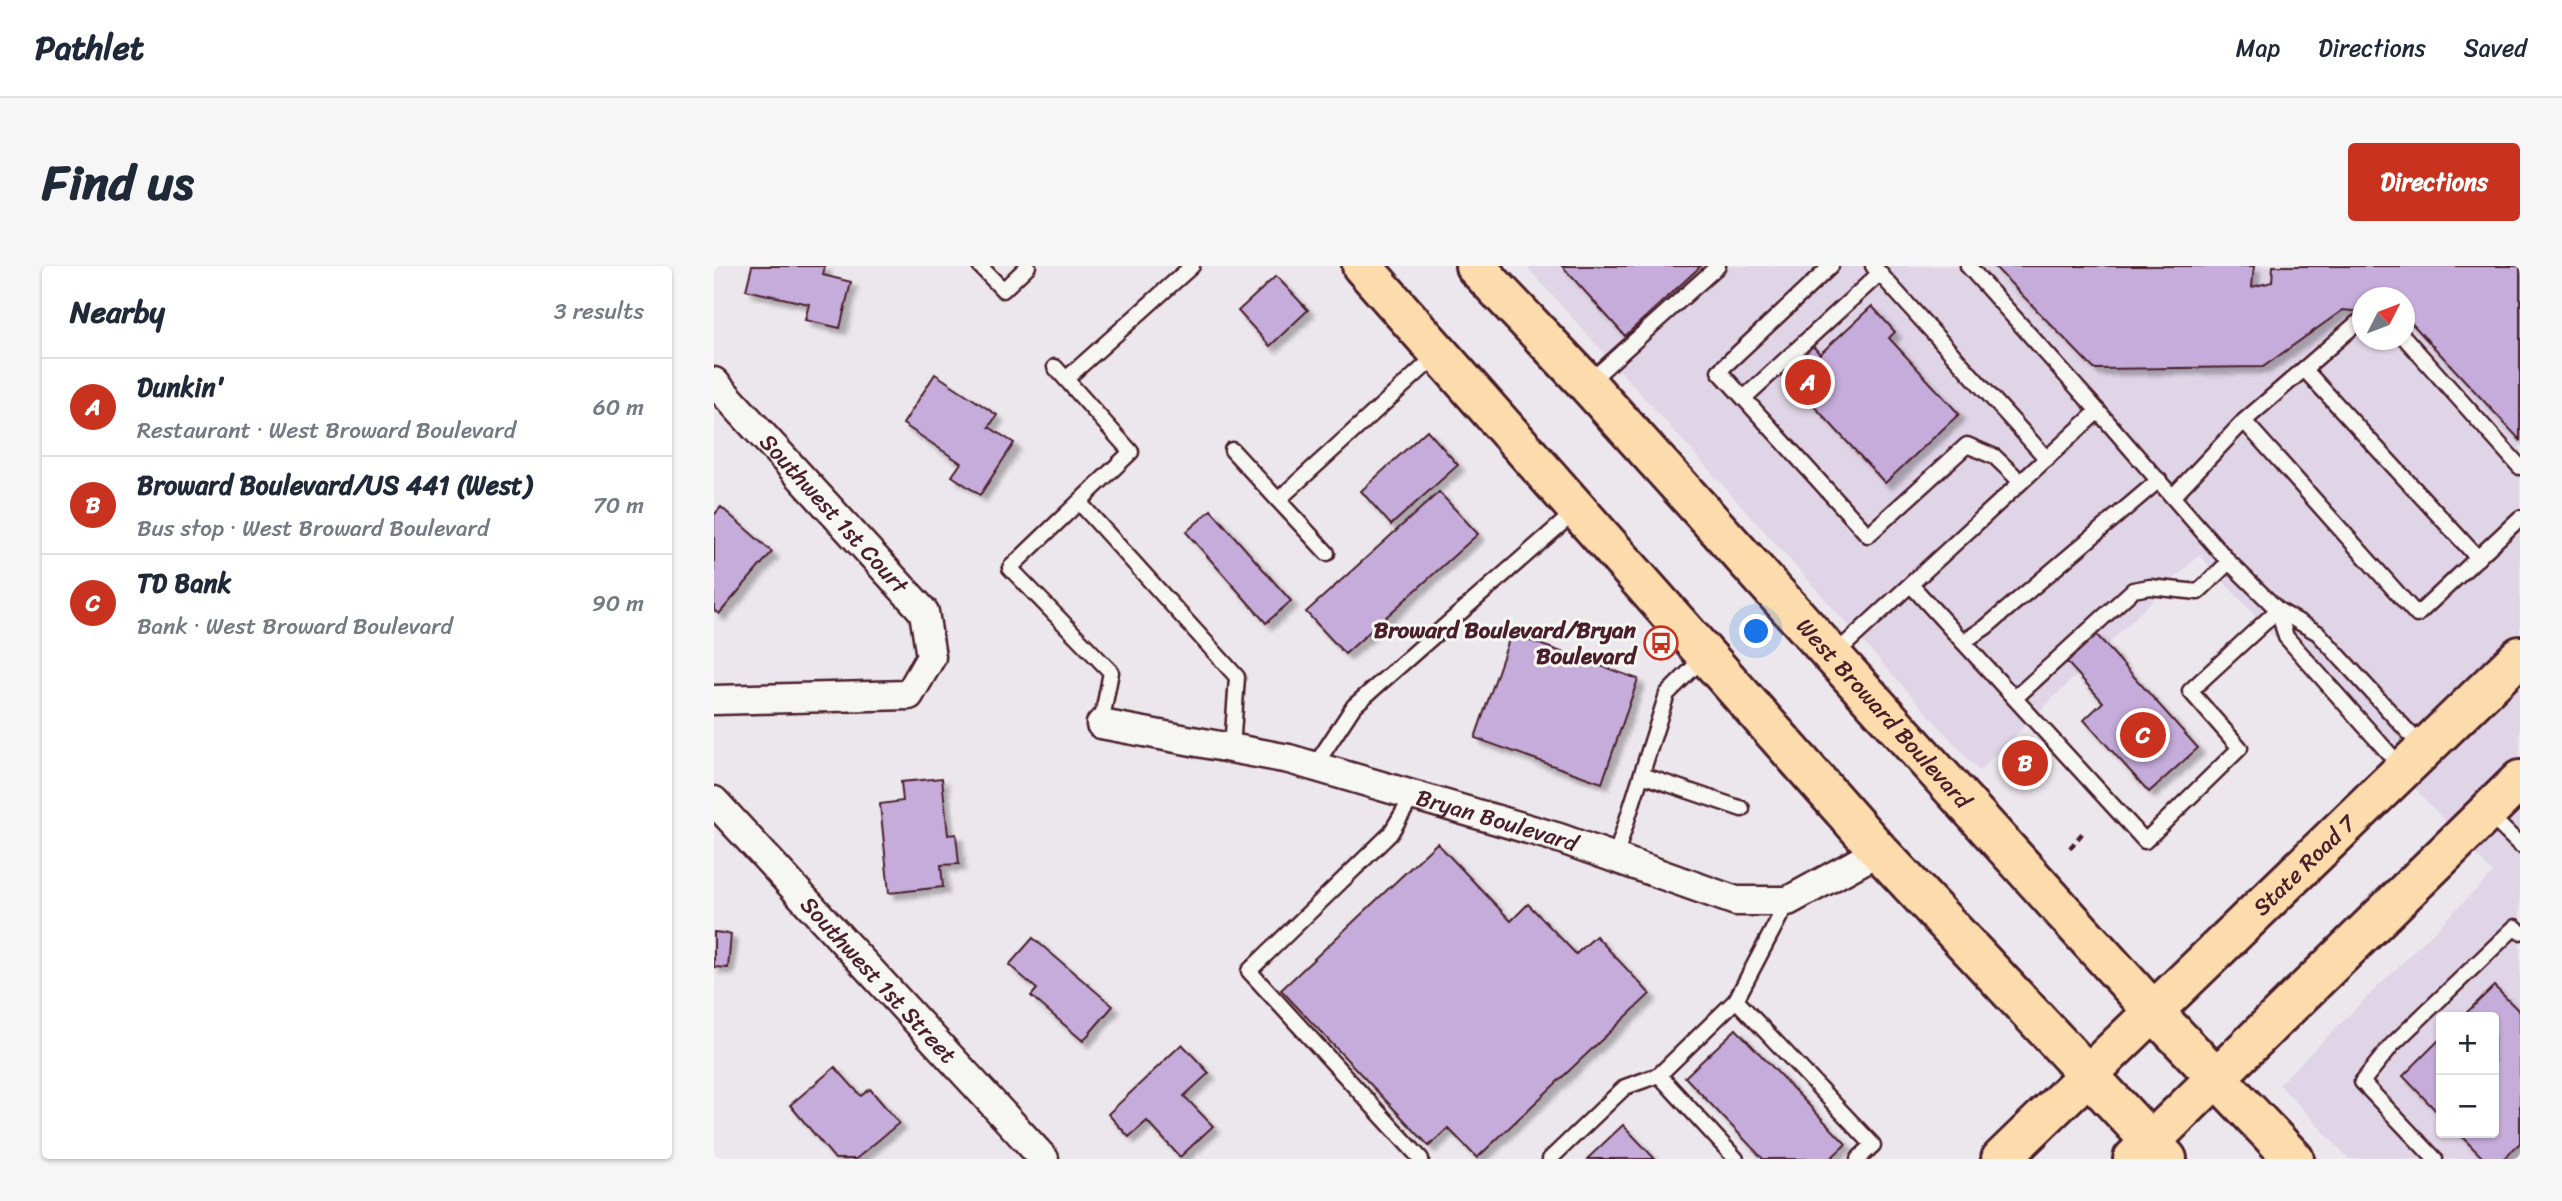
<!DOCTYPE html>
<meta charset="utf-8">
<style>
body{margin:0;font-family:Sriracha,sans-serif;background:#f6f6f7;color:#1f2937}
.controls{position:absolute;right:21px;bottom:21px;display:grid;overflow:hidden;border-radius:7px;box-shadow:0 2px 5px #0004}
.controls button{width:63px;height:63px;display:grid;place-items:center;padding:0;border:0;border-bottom:2px solid #e0e1e3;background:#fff;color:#1f2937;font:35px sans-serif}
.compass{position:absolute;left:1638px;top:21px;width:63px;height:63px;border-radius:50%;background:#fff;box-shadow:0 2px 5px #0004;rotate:48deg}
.you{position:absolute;left:1043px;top:366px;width:24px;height:24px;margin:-18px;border:5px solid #fff;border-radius:50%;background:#1a73e8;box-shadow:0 0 0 10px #1a73e833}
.badge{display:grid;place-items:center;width:46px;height:46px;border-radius:50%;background:#c8321e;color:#fff;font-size:23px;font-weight:700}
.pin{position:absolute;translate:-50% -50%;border:4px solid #fff;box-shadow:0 2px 7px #0006}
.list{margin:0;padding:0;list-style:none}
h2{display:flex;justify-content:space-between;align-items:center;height:91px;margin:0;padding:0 28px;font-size:30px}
h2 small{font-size:23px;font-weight:400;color:#747a83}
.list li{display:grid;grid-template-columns:46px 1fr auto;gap:21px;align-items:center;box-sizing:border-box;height:98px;padding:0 28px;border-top:2px solid #e0e1e3}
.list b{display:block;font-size:26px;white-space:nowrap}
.list p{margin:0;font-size:23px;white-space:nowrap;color:#747a83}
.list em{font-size:23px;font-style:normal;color:#747a83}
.map{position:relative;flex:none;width:1806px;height:893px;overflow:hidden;border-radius:7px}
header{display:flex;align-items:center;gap:42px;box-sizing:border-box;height:98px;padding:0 35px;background:#fff;border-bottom:2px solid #e0e1e3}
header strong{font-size:33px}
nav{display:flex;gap:38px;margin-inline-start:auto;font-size:24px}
.intro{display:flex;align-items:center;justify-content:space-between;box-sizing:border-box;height:168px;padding:0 42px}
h1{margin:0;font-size:49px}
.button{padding:18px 32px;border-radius:7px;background:#c8321e;color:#fff;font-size:24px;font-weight:700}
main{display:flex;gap:42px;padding:0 42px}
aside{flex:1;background:#fff;border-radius:7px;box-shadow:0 2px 5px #0004}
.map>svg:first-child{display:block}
.built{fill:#e0d5e7;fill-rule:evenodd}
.building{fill:#c5acda;stroke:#4a1f2b;stroke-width:2;filter:url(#shadow)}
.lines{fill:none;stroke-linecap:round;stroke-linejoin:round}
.lane-casing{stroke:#4a1f2b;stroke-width:19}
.street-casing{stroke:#4a1f2b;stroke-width:33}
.primary-casing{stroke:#4a1f2b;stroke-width:44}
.path{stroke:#4a1f2b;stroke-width:4.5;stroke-dasharray:7 5;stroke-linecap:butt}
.lane{stroke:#f6f6f2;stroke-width:14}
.street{stroke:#f6f6f2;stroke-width:28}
.primary{stroke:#fcdcac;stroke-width:38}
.labels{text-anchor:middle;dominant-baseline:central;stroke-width:6;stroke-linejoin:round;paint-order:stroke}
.street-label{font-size:23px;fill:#4a1f2b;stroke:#f6f6f2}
.poi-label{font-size:23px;font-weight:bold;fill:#4a1f2b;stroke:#f6f6f2;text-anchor:end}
</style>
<header>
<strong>Pathlet</strong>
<nav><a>Map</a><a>Directions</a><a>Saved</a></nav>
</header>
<div class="intro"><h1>Find us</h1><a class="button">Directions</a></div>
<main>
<aside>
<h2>Nearby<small>3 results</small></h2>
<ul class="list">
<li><span class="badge">A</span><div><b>Dunkin'</b><p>Restaurant · West Broward Boulevard</p></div><em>60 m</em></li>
<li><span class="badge">B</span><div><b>Broward Boulevard/US 441 (West)</b><p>Bus stop · West Broward Boulevard</p></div><em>70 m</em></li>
<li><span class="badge">C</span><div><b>TD Bank</b><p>Bank · West Broward Boulevard</p></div><em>90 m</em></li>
</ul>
</aside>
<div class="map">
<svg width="1806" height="893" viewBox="0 0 1806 893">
<defs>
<filter id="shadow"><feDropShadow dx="6" dy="6" stdDeviation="2" flood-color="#0004"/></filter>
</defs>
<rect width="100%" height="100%" fill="#ece7ed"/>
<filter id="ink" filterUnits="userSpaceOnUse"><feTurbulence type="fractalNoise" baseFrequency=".0143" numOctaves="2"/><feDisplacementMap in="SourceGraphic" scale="14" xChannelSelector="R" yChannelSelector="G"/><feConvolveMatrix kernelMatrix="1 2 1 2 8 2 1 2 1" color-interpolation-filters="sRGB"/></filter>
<g filter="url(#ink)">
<path class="built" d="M812,0H1806V893H1635L1565,818L1779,607L1485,289L1265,505ZM1648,32H1690V74H1648ZM1727,751H1780V867H1727Z"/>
<g class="building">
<polygon points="38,0 111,0 109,9 137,16 126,62 91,54 95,38 32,24"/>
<polygon points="848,0 987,0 911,70"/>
<polygon points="1280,0 1540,0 1538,21 1558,16 1559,0 1806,0 1806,174 1690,49 1690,32 1648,32 1648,46 1629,44 1549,101 1380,103"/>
<polygon points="562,10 594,44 556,80 524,45"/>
<polygon points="1158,40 1181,66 1175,72 1245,148 1171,217 1068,105 1097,78 1106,88"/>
<polygon points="221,108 283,149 275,161 300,177 266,229 238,210 247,197 189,158"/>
<polygon points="713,164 744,199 677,259 647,225"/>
<polygon points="725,226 764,268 631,388 592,346"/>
<polygon points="7,241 58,286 5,348 0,344 0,249"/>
<polygon points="497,244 577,335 552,357 472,266"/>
<polygon points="1381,367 1484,482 1435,526 1370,454 1389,436 1351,394"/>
<polygon points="797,368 924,413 888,517 761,472"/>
<polygon points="228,512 234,569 242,568 245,598 227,599 229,621 175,627 166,538 189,535 187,516"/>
<polygon points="723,577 797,655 814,638 862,688 882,670 936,728 763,892 734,862 715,880 567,724"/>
<polygon points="0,666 17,668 14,702 0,701"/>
<polygon points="319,672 399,740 369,775 317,730 323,723 295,699"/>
<polygon points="1780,720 1806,746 1806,877 1789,893 1770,893 1744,867 1780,867 1780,751 1748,751"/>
<polygon points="1022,763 1132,878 1116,893 1049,893 971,811"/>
<polygon points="1727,772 1727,850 1689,810"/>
<polygon points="468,778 495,807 470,830 499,860 466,891 433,855 415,871 394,848"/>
<polygon points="121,801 147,830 156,823 185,857 142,893 121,893 76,839"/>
<polygon points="909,859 941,893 873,893"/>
</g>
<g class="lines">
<defs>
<g id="lane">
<polyline points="266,0 289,24 314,0"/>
<polyline points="1117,0 1005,105 1154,269 1253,179 1281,191 1307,216"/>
<polyline points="1159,0 1333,193"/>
<polyline points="1254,0 1384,145"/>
<polyline points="1648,58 1643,57 1590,103 1764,292"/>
<polyline points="1690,71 1806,201"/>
<polyline points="341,101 417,186 296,302 397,406 387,458"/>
<polyline points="352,113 478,0"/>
<polyline points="875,116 1004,0"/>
<polyline points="1030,132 1166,7"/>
<polyline points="1530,155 1590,103"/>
<polyline points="518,184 564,234"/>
<polyline points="1460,229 1530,155 1703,349 1806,252"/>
<polyline points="365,236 523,411 518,483"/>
<polyline points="613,287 564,234 724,88"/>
<polyline points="1197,319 1431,575 1526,482 1476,425 1564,344"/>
<polyline points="1564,344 1572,371 1687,501"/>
<polyline points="1249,376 1272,361 1445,214"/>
<polyline points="1120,389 1384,145 1515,296 1564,344 1604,367 1709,482"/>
<polyline points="1301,432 1419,324 1436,321 1484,326 1515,296"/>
<polyline points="600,501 640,440 863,244"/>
<polyline points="928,509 1028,543"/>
<polyline points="699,530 676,568 535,705 707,893"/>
<polyline points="1774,548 1806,579"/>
<polyline points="901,592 953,428 991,390"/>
<polyline points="1074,635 1022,734 1159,879 1144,893"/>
<polyline points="945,809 1022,893"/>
<polyline points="836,893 911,821 945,809 1022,734"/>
<polyline points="1721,893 1648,816 1678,779 1801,661 1806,666"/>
</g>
<g id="street">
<path id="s1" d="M0,116L210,346L217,391L195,429L0,434"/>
<path id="s2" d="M387,458L575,493L845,572L1022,635H1074L1165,585"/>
<path id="s3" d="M0,535L330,893"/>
</g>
<g id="primary">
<polyline points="648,0 1165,585 1453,893"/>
<path id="s4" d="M761,0L873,118L1439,745L1580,893"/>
<path id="s5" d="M1287,893L1806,390"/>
<polyline points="1419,893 1806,514"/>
</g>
</defs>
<use href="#lane" class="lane-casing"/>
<use href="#street" class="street-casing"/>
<use href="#primary" class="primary-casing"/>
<polyline class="path" points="1356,582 1371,564"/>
<use href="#lane" class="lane"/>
<use href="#street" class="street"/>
<use href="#primary" class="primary"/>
</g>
</g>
<defs>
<symbol id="bus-ring" viewBox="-11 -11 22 22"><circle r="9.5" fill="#f6f6f2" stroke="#c8321e" stroke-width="1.5"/><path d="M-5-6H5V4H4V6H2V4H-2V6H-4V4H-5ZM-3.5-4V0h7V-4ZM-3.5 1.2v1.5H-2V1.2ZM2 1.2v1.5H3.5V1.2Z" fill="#c8321e"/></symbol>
</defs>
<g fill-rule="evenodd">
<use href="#bus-ring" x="928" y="358" width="38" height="38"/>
</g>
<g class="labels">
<g class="street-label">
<text stroke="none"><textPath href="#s1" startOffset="178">Southwest 1st Court</textPath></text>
<text stroke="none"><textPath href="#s4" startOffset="606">West Broward Boulevard</textPath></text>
<text stroke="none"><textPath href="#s2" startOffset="408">Bryan Boulevard</textPath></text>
<text stroke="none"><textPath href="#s5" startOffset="422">State Road 7</textPath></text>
<text stroke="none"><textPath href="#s3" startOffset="243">Southwest 1st Street</textPath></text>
</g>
<g class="poi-label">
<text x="922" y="364">Broward Boulevard/Bryan<tspan x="922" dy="26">Boulevard</tspan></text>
</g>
</g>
</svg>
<div class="controls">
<button>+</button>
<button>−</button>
</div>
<svg class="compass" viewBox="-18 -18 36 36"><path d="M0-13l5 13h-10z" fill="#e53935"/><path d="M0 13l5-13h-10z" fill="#747a83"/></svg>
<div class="you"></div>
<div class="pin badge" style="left:1094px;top:116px">A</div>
<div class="pin badge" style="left:1311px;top:497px">B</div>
<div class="pin badge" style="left:1429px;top:469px">C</div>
</div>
</main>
